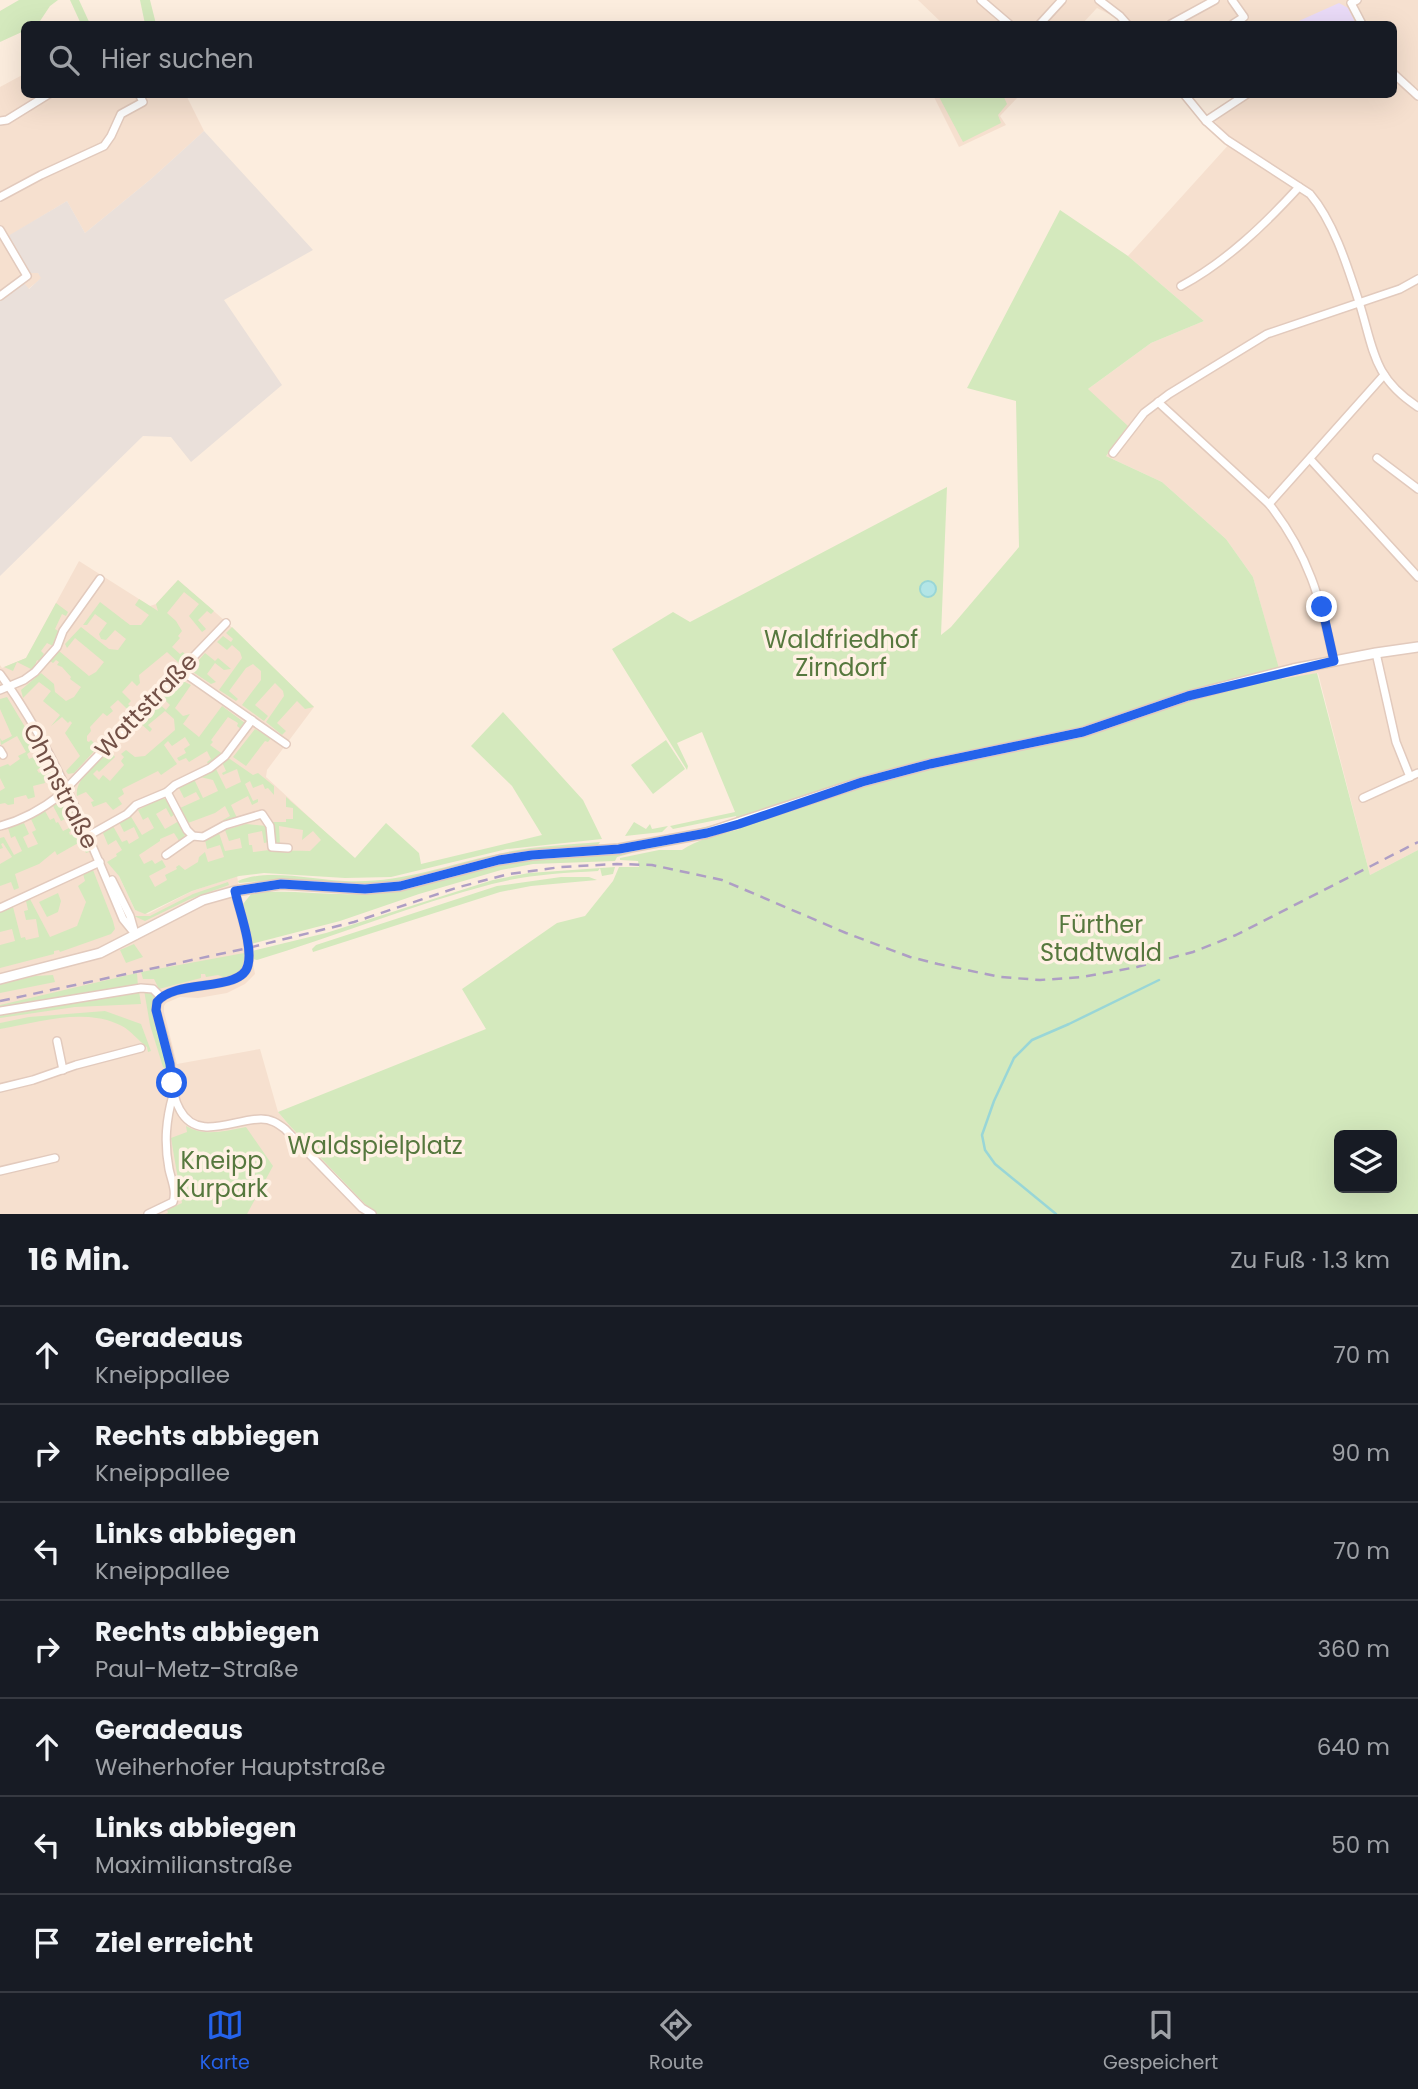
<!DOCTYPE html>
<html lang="de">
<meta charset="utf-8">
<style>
body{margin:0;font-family:Poppins,sans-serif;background:#242831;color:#f1f3f6}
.controls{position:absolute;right:21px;bottom:21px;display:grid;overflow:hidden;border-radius:10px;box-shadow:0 7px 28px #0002}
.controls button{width:63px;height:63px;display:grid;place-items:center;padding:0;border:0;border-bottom:2px solid #363941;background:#171b24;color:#f1f3f6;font:35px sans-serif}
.stop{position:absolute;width:21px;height:21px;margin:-16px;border:5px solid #2563eb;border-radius:50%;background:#fff}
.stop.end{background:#2563eb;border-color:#fff;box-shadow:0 2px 7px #0008}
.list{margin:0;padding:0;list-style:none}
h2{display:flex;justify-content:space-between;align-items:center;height:91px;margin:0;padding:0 28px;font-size:30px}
h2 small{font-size:23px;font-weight:400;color:#9ea1a6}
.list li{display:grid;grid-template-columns:46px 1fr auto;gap:21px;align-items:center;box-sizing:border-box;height:98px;padding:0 28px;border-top:2px solid #363941}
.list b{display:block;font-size:26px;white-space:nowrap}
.list p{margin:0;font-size:23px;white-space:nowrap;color:#9ea1a6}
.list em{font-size:23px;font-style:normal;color:#9ea1a6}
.icon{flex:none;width:38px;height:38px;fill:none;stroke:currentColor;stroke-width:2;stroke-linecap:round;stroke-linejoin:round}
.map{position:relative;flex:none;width:1418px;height:1214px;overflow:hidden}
.search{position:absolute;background:#171b24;box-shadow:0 7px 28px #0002;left:21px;right:21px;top:21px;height:77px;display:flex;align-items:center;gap:18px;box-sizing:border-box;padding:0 24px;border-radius:10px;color:#9ea1a6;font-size:26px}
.sheet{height:777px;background:#171b24}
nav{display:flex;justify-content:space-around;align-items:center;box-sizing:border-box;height:98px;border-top:2px solid #363941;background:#171b24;font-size:19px;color:#9ea1a6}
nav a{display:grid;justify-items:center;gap:4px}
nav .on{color:#2563eb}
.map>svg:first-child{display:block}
.residential{fill:#f6e0cf}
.industrial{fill:#eae0da}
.education{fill:#eadbf8}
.green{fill:#d4e9bd;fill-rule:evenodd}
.water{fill:#b3e5e6;stroke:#99d6d7;stroke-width:2}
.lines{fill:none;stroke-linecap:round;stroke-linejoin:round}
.stream{stroke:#99d6d7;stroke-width:2.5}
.minor-casing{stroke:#e2cabd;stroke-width:10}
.tertiary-casing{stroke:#e2cabd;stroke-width:12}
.minor{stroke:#fff;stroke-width:7}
.tertiary{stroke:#fff;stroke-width:9}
.rail{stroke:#ae9ec4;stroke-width:2.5;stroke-dasharray:10 7;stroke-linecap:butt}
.route{stroke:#2563eb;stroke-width:9}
.labels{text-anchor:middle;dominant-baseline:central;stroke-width:7;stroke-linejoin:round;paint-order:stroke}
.park-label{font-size:24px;fill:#56783e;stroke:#fff1e4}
.street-label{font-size:24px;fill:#725046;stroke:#fff1e4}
</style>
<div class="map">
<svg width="1418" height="1214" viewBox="0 0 1418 1214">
<rect width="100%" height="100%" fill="#fcedde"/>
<g class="residential">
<polygon points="918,0 1418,0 1418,850 1370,875 1318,673 1282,680 1253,577 1226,539 1162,482 1106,456 1088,389 1151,343 1204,321 1128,256 1232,141 1208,114 1237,95 1394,94 1394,24 1124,24 1121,20 1097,8 1082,24 943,24"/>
<polygon points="24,74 24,94 186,95 204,131 151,179 85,233 67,201 9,236 30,273 38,273 42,278 28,289 24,283 0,301 0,87"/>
<polygon points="933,95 1020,95 1000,116 1006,125 959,147"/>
<polygon points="79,561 150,606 156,604 178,580 224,620 314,707 267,770 266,777 338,844 331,852 269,850 154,892 119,876 135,910 148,914 192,891 237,876 255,974 245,984 227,993 198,998 180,997 166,1003 164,1006 164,1012 177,1064 260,1049 278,1112 290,1126 366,1206 361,1214 0,1214 0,665 2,668 26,658"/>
</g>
<polygon class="industrial" points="204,131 313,250 224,300 282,385 191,462 171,437 143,436 0,576 0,301 24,283 29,289 41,278 38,273 30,273 8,236 67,201 85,233 151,179"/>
<polygon class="education" points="1339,3 1348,8 1356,24 1292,24"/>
<g class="green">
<polygon points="19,0 58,0 50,6 38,24 24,24 24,31 0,42 0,11"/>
<polygon points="70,0 79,0 90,24 81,24"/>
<polygon points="140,0 150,0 156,24 145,24"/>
<polygon points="938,95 1003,95 1007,104 998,115 1001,123 963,142"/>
<path d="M1060,210L1128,256L1204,321L1151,343L1088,389L1128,426L1106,456L1162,482L1226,539L1253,577L1282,679L1317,673L1370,875L1418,850V1214H361L366,1205L290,1126L278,1112L486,1029L462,989L557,923L585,916L613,881L619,867H639L638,861L620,860V858L659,850H682C696,840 720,834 740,829L738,821L705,831L693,830L737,819L736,816L673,829L670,826L735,812L702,732L677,743L688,766L687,770L612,649L673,612L690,622L947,487L941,635L951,627L1019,547L1016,401L967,388ZM1339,1135H1392V1188H1339Z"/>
<polygon points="178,580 214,611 211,614 207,611 198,620 206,629 202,632 189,616 199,604 184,592 167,613 176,621 182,631 178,636 180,638 172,647 180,654 183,652 186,656 179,663 167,652 139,675 140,683 137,686 132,681 122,692 131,701 128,704 134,710 126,708 118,700 110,707 113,711 107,716 103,713 90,727 91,731 87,736 87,741 89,742 91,740 98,747 74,773 68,774 66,771 80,756 65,733 72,723 70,721 68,723 62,717 51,726 60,715 43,701 51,691 39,682 23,698 21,690 41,673 54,684 55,692 66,701 74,697 81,687 70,679 71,677 62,667 57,665 59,662 56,660 53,663 50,661 59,651 89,676 96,672 104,662 75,638 67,648 65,644 81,627 109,649 118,650 126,639 115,630 106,640 101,639 99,634 107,623 95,614 87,625 83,625 100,602 130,625 141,625 149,615 135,605 139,599 158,611 156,604"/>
<polygon points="56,603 68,612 66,616 62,614 55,629 60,632 53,646 47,643 41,651 44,654 39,661 37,660 33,670 17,662 13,671 4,667 26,658"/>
<polygon points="232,627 314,707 305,709 297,701 277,723 286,731 282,735 266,722 284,696 283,691 275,683 255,705 268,716 264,721 242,705 261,680 261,671 253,664 246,668 229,691 238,699 236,701 219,690 242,658 240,652 232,645 227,650 217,642 223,636 231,642 233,639 226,633"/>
<polygon points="205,653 215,661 218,658 231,669 224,670 215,663 207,674 216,682 211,684 193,672 193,667"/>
<path d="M181,680L191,685L175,708L183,716L190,714L183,724L199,737L222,706L245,723L241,729L237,726L238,723L228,717L211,740L213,742L210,745L224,755L210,767L207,762L211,759L207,751L189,762L186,758L179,761L177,758L186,753L184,749L190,745L185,737L172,746L168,741L164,745L177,764L161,775L158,771L122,789L124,794L118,798L122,804L113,810L106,802L93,807L91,802L94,801L86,792L77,796C74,779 99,761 110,750L115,757L99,772L97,770L93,774L99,780L103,775L110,781L124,765L121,761L124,757L121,754L126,750L135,757L145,756L175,730L174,719L165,711L148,725L152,729L150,732L138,721L156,701L166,710L170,705L161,696L171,686Z"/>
<polygon points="7,697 37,747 27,754 29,759 41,754 46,763 37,770 39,773 48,767 57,783 54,794 49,778 44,778 45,783 33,786 35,797 28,799 26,795 14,798 14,804 8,805 5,803 0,804 0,791 5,788 0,778 0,767 8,764 10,766 20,759 18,756 26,752 17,736 1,745 0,738 2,741 12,736 0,709 0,699"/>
<polygon points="503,712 583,800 602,839 507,849 391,877 345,878 264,873 239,876 192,891 145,914 135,910 119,876 107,862 117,856 116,854 122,850 116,840 108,845 103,833 113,826 122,842 127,840 129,844 139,838 134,827 124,832 119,822 130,815 142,835 154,828 148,817 143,820 138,810 161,798 168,800 175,814 171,817 166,808 156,814 165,829 179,821 185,834 183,843 181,844 174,833 160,839 160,841 139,855 144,864 152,860 155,864 162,860 166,867 149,876 155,887 167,880 165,875 177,869 176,867 179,865 185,870 198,862 199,857 205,852 208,862 224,857 220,845 207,849 205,840 219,833 225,851 242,848 240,838 229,841 225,830 246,824 267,826 269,842 264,843 262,831 248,834 249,845 252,845 253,852 269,850 310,851 321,840 313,831 302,840 303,830 279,826 280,845 276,845 274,841 273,822 286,822 286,819 293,819 293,808 286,807 286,797 355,858 386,823 419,853 421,864 542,835 512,786 471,746"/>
<polygon points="255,729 271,738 268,742 265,741 246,766 233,757"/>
<polygon points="666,740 685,769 653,794 631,765"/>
<polygon points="227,757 253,775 258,773 274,786 274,795 268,788 265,789 263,784 253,788 250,781 245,784 253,801 258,799 258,802 252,805 248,796 231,805 237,818 224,823 223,820 230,816 225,806 215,813 188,823 180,808 200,799 196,792 184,798 178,786 194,779 203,798 218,791 213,780 200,777 215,767 226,789 241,782 237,769 223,775 222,773 226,771 222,762"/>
<polygon points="63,800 66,801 79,828 69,832 70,835 80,832 89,852 86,853 80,842 57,855 55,851 39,864 15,874 19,888 14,890 11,882 0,886 0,864 12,857 3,843 1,844 3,848 0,849 0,838 4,837 14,855 22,851 15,836 11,838 8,828 24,823 29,834 23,837 28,848 38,844 32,832 36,830 31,819 45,811 50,820 54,818 56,823 58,822 63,831 73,826 69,817 61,821 53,806"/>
<polygon points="634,822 646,829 650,824 652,829 668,826 662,832 625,836"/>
<path d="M600,842L598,845L525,852L402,881L369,885L286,879L239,883L238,881C267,868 314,880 345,881C399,884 446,865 498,854C531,846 566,845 600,842Z"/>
<path d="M632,853L617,857L615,861L533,864L501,870L419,894L340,921L251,944L243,904L252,893C292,889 333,897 374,893C419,888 456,874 499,865C542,856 588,857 632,853Z"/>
<path d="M615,867L613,874L602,876L600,868L598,871C562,873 526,875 492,884C412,905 336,936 257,960L253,959L252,951L326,933L493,880L529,873Z"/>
<polygon points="90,870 93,870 113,921 115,929 111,934 60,952 59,950 54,951 54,954 0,968 0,945 15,941 12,929 0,932 0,911 13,907 21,938 25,937 26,940 39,937 36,919 26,920 24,911 28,910 26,901 30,899 50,937 77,926 86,902 78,886 85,881 83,874"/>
<polygon points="561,877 589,877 597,880 531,886 500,892 313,952 312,949 316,945 497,886"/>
<polygon points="228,882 229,885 190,899 145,921 134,916 150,916 193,894"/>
<polygon points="58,893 61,901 58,912 47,917 39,902"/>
<polygon points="134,944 143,957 126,963 120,950"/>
<path d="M244,953C245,969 239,974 225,978L218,975L206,977L205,974H201V978L159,989L154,979H143L141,972Z"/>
<polygon points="137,973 138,987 0,1010 0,1005"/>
<polygon points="53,975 55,982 0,993 0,984 35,976"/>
<polygon points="144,990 152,991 156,995 152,1006 167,1062 167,1070 163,1067 150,1025"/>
<polygon points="139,991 141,1004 75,1007 0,1018 0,1013"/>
<path d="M105,1011L141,1024L151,1051L148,1052L147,1047C139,1041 131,1031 122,1026C86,1007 39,1022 0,1029V1023L29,1017Z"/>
<path d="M186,1126C205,1137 225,1131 246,1127L273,1166L247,1214H165L168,1213L167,1210L182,1203L171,1138L187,1132Z"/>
</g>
<circle class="water" cx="928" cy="589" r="8"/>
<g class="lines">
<polyline class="stream" points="1056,1214 995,1164 985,1150 982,1135 994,1101 1014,1058 1032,1040 1069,1024 1159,980"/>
<defs>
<g id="minor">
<polyline points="981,0 1009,24"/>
<polyline points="1099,0 1120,16 1127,24"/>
<polyline points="1232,0 1244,17 1233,24"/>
<polyline points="1357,0 1351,3 1362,24"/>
<polyline points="1040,24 1062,0"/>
<polyline points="1171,24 1215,0"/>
<polyline points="1394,74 1418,96"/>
<path d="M1184,94L1206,121L1227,140L1310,194C1334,222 1348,268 1359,302C1374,349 1372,377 1418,407"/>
<polyline points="0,121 7,120 49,94"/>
<polyline points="1206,121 1247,94"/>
<polyline points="0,197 41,175 104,146 111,136 121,114 143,102 139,94"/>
<polyline points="0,230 27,276 0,296"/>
<path d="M1181,286C1226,262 1265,224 1299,187"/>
<path d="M1158,402L1269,504C1308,553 1321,600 1334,661"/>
<polyline points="1113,453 1144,413 1169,394 1267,334 1400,289 1418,279"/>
<polyline points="1377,458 1418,489"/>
<polyline points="1310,459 1418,577"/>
<polyline points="1269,504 1384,375"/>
<polyline points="1376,653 1396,742 1410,777"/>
<polyline points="180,670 286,744"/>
<path d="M0,674C53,746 89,838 123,919L136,935"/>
<polyline points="0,690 24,680 35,672 57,647 63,631 100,579"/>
<polyline points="0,750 3,755"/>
<polyline points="167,792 187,830 193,836 203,837 225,825 262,814 270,826 272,847 288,848"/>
<polyline points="1363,798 1418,773"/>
<path d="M0,826C23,820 41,810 60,795L226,623"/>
<polyline points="88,836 127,814 136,805 167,792 175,785 210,768 225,756 252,720"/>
<polyline points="166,855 193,836"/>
<polyline points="112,880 130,916 134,930"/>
<path d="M235,891C239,910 253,946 248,965C242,993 175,978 157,1002L156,1010C160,1027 167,1045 170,1062C173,1079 171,1095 180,1110C197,1142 234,1119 261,1119C271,1119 277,1123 285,1129L362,1208L372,1214"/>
<polyline points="0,908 100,862"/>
<polyline points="0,1011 141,988 153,989 161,997"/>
<polyline points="57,1041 63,1070"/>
<polyline points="0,1088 33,1080 76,1065 141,1048"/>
<polyline points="0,1171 55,1158"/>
<path d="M148,1214L173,1202C177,1191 171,1179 169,1169C164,1142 166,1120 173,1095"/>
</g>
<polyline id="tertiary" points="0,979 100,953 203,900 235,891 281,884 365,889 400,886 499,860 532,855 619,849 707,833 862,782 930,764 1083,732 1188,696 1293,669 1376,653 1418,647"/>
</defs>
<use href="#minor" class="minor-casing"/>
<use href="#tertiary" class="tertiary-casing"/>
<use href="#minor" class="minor"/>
<use href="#tertiary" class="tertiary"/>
<polyline class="rail" points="0,1001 248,948 354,922 459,887 509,874 561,867 617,864 652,865 722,880 846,933 910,957 938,964 1000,977 1040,980 1082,977 1137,967 1193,952 1236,935 1418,842"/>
</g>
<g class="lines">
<path class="route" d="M172,1083L170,1064L156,1010L157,1002C175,978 242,993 248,965C253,946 239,910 235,891L281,884L365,889L400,886L499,860L532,855L619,849L707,833L739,824L862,782L930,764L1083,732L1188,696L1334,661L1322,607"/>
</g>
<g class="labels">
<g class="park-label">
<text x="841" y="639">Waldfriedhof<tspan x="841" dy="28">Zirndorf</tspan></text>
<text x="1101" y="924">Fürther<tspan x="1101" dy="28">Stadtwald</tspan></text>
<text x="375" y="1145">Waldspielplatz</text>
<text x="222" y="1160">Kneipp<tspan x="222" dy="28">Kurpark</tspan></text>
</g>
<g class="street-label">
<text transform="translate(146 705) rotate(-46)">Wattstraße</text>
<text transform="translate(61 786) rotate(63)">Ohmstraße</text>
</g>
</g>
</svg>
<div class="controls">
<button><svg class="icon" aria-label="layers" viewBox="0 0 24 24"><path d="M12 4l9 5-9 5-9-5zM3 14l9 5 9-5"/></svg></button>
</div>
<div class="stop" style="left:172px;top:1083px"></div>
<div class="stop end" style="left:1322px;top:607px"></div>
<div class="search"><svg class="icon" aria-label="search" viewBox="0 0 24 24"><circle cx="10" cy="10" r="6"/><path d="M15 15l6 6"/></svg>Hier suchen</div>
</div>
<section class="sheet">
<h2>16 Min.<small>Zu Fuß · 1.3 km</small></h2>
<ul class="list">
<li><svg class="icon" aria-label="ahead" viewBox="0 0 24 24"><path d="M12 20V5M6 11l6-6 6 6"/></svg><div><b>Geradeaus</b><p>Kneippallee</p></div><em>70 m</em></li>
<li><svg class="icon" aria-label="right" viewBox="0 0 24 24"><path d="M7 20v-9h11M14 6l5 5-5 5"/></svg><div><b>Rechts abbiegen</b><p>Kneippallee</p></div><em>90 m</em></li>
<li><svg class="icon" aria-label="left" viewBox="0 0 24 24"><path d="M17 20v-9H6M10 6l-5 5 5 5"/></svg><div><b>Links abbiegen</b><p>Kneippallee</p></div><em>70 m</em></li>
<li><svg class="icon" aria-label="right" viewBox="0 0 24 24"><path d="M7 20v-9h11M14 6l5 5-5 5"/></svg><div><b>Rechts abbiegen</b><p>Paul-Metz-Straße</p></div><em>360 m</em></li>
<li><svg class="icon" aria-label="ahead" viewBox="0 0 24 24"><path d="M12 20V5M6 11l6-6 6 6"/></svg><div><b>Geradeaus</b><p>Weiherhofer Hauptstraße</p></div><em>640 m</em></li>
<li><svg class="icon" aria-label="left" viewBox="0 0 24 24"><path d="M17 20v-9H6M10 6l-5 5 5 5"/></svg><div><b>Links abbiegen</b><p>Maximilianstraße</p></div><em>50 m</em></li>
<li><svg class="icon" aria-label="arrive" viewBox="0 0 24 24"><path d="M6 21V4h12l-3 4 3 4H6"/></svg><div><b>Ziel erreicht</b></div></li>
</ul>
</section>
<nav>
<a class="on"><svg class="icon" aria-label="map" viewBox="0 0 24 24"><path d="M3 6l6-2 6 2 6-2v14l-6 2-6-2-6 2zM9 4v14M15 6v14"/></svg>Karte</a>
<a><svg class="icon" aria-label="directions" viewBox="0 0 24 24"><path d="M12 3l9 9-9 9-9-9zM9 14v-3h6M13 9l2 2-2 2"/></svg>Route</a>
<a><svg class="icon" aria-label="saved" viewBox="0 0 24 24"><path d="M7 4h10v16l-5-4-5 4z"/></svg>Gespeichert</a>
</nav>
